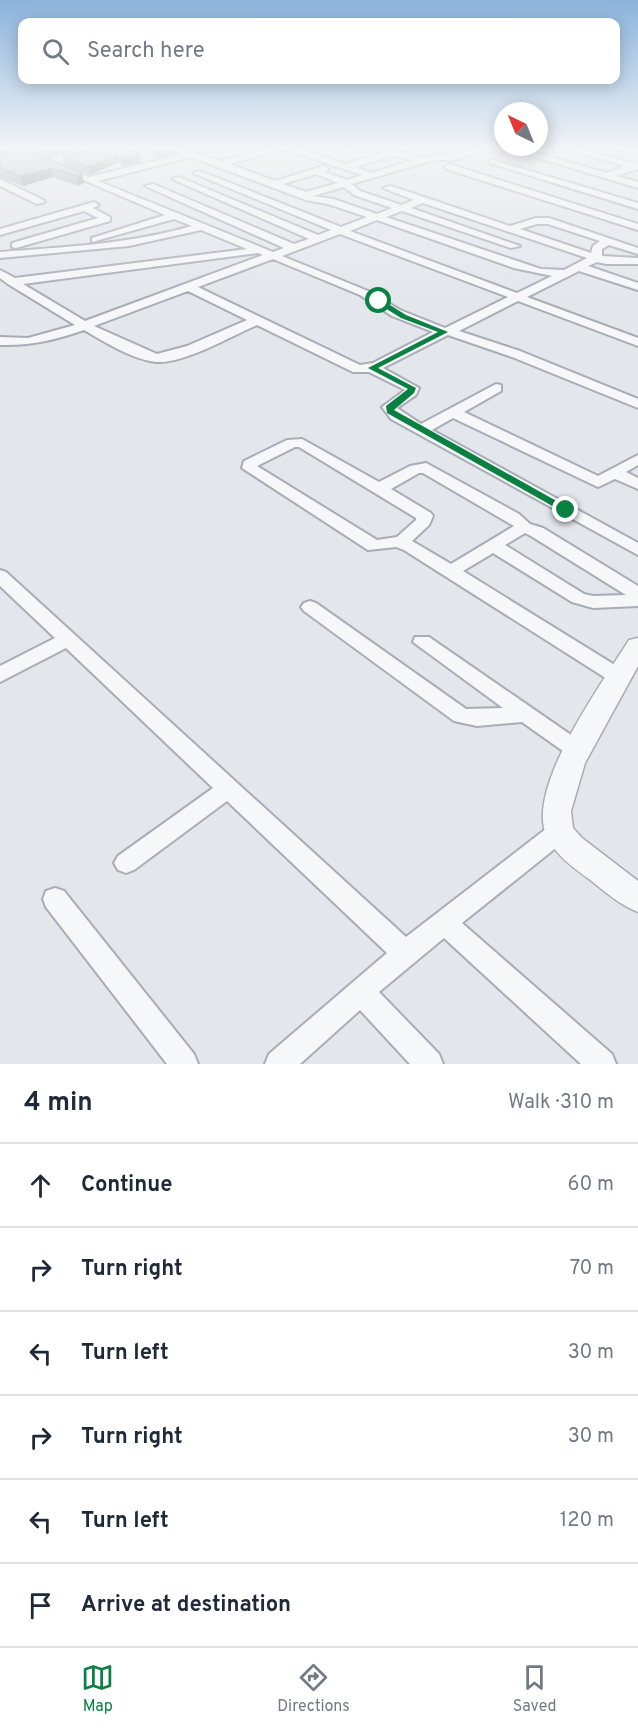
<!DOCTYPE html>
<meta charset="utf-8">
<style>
body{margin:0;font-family:Overpass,sans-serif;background:#f6f6f7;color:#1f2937}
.compass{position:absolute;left:494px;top:102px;width:54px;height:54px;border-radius:50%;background:#fff;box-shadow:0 3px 15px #0003;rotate:317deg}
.stop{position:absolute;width:18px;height:18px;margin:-14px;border:4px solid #0b8043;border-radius:50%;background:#fff}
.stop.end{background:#0b8043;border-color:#fff;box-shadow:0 2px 6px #0008}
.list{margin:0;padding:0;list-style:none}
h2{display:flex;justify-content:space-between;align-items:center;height:78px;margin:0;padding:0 24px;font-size:26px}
h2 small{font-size:20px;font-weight:400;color:#747a83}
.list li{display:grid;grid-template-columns:39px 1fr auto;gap:18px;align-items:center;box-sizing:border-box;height:84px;padding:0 24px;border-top:2px solid #e0e1e3}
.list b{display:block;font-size:22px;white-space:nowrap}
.list em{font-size:20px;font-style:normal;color:#747a83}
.icon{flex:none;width:33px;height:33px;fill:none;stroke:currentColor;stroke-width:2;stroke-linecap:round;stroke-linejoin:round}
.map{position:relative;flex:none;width:638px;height:1064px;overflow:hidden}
.search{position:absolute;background:#fff;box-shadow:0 3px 15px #0003;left:18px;right:18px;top:18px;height:66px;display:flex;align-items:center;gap:15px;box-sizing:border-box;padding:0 21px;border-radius:12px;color:#747a83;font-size:22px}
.sheet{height:582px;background:#fff}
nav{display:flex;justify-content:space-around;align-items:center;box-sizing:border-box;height:84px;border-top:2px solid #e0e1e3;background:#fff;font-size:16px;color:#747a83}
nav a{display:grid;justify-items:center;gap:3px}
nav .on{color:#0b8043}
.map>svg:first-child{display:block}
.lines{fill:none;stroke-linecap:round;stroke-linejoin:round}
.minor-casing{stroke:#a8acb5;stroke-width:4}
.tertiary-casing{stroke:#a8acb5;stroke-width:3}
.secondary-casing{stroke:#a8acb5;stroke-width:3}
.minor{fill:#f6f7f9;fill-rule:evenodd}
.tertiary{fill:#f6f7f9;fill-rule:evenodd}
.secondary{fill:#fff;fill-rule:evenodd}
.wall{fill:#a3a6ae}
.shaded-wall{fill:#84878d}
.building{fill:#bdc1ca;stroke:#84878d;stroke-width:1.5}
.route{fill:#0b8043}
</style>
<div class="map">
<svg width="638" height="1064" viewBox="0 0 638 1064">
<rect width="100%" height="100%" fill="#e3e6eb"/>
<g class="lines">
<defs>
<g id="minor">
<path d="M168,147H179L220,161L273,147H295L346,164L392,150L423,157L495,147L454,160H434L352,184L360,191L401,205L414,200L383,188L391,186L510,226L536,218H549L638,248V254L609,245L602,249V256L638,258V264H606L597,262L588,266L638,283V290L579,271L527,297L638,338V346L518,301L459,331L520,351L638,399V408L512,357L448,335L383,368L419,388L416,395L397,408L421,424L496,384L501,385V391L464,412L598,476L638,455V465L626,472L638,478V489L615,479L598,487L453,418L432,430L638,543V555L391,419L382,407L405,390L369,372H353L257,325C231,336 184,364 156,362C131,359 105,342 84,330C55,340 31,346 0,345V337L28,338L75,325L8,284L0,278V270L15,278L247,249L201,230L129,246L0,258V252C64,247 130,244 192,226L174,219L92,242V238L165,215L60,170L64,167L89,177L183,154ZM284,149L362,175L347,180L325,172L328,169L324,166L275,181L229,164ZM392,156L413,160L372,173L355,167ZM191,157L306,200L328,204L367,217L341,227L200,171L193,173L331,230L318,235L179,177L172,179L309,239L294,244L153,184L145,186L284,248L273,252L98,181ZM316,174L338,183L306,192L283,184ZM344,187L354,195L392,208L377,214L333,199L313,196ZM423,203L587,258L564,270L541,269L386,217L402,211L511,248L520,246L411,208ZM377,220L514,268L552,276L517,293L350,231ZM537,224H548L600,241L593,246L591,253L520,229ZM340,234L508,297L445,328L400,310L368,291L282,256ZM258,253L263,255L85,321L23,284ZM273,259L360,295L392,316L433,332L373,363L360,365L198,287ZM188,291L247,320L187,346L157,354L94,326Z"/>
<polygon points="332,147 345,147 355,151 351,154"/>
<polygon points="502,147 515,147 607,173 625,166 558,147 571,147 633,163 638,161 638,169 616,176 638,182 638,188"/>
<polygon points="614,147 638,149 638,155 615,149"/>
<polygon points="489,159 638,203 638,209 489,163"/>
<polygon points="449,164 638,224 638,230 446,169 445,167"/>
<polygon points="0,179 43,200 45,202 37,204 0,186"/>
<polygon points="94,202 99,205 93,208 110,217 110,221 16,248 12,247 12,243 98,218 84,211 0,235 0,229"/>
<path d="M302,439L379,482L410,466L426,463L519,514L530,524L543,528L638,586V606L593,608L572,602L493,553L463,571L626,672L629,677L626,682H612L404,550L396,547L368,550L242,468L244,461L287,440ZM295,447H299L416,518V520L397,537L377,540L257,466ZM419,473H423L514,526L451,564L412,541L429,525L433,516L431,513L391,489ZM525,533L531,536L626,595L593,596L584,594L505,545Z"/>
<polygon points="0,570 6,572 406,937 551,825 559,822 567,825 570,832 567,839 462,923 612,1054 616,1064 581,1064 444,938 379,992 439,1054 443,1064 410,1064 360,1010 300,1064 265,1064 269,1054 387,953 227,801 134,870 126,873 118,870 114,863 118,856 213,788 66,648 0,682 0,666 55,638 0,586"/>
<polygon points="310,601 316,603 466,709 503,708 413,642 415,637 429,637 584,744 588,750 584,756 577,758 570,756 522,722 477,726 454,721 304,611 301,607 304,603"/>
<polygon points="55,888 64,891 194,1054 198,1064 167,1064 46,907 43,899 46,891"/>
</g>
<path id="tertiary" d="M638,638V666L585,763L571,811L573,828L582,838L638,881V912C620,905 604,891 589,879C572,867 549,850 544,828C533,778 602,683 629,640Z"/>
<polygon id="secondary" points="20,147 37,147 0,163 0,155"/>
</defs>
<use href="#minor" class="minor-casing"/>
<use href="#tertiary" class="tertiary-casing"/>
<use href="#secondary" class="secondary-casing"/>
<use href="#minor" class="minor"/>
<use href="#tertiary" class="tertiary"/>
<use href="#secondary" class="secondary"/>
</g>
<g class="wall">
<polygon points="32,147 95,147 48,158 33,151"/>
<polygon points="103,147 141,162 122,166 119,162 90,175 63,164 62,156"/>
<polygon points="132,147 176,147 176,153 157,158 132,148"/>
<polygon points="0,155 82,173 84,183 78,186 53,177 23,186 0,177"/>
</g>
<g class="shaded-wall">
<polygon points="0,147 15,147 0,153"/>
<polygon points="56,147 95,147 48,158 47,149"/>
<polygon points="171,147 176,147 176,153 157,158 156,150"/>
<polygon points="140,154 141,162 122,166 121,159"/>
<polygon points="118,155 119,162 90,175 89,167"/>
<polygon points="52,168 53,177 23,186 21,176"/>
<polygon points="82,173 84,183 78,186 77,176"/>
</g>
<g class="building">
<polygon points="20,147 82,173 77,176 52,168 21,176 0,168 0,155"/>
<polygon points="42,147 56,147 47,149"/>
<polygon points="103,147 121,147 140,154 121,159 118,155 89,167 62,156"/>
<polygon points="148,147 171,147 156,150"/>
</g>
<linearGradient id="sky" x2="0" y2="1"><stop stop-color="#8bb3dc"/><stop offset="0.5" stop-color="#f2f4f6"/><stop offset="1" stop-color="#f2f4f6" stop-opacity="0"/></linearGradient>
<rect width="638" height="296" fill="url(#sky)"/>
<polygon class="route" points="377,300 382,300 406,315 448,332 378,368 416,388 414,393 394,410 569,508 569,512 563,512 387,413 386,406 408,389 368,368 438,332 401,318 377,303"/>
</svg>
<svg class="compass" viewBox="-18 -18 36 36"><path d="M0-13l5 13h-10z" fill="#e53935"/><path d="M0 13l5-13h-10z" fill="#747a83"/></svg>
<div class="stop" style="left:379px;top:301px"></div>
<div class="stop end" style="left:566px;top:510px"></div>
<div class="search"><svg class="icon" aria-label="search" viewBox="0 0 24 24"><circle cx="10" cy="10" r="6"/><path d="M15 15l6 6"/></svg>Search here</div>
</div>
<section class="sheet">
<h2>4 min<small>Walk · 310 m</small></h2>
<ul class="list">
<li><svg class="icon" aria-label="ahead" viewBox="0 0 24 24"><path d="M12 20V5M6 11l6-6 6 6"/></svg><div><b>Continue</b></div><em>60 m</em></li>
<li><svg class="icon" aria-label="right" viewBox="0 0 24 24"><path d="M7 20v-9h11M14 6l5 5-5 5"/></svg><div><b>Turn right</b></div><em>70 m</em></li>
<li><svg class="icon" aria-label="left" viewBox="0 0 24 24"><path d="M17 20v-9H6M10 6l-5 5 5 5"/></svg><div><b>Turn left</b></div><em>30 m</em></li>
<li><svg class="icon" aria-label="right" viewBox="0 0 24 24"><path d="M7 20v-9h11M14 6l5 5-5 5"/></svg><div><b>Turn right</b></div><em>30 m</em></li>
<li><svg class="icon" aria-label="left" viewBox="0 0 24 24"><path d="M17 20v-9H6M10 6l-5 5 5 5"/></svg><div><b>Turn left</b></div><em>120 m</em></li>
<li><svg class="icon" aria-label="arrive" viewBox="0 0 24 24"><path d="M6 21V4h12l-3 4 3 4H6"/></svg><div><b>Arrive at destination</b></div></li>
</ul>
</section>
<nav>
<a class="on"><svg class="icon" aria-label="map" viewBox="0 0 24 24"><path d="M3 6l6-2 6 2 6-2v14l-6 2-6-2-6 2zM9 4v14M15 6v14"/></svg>Map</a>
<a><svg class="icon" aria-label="directions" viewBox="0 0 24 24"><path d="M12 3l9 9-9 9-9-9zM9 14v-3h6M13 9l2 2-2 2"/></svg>Directions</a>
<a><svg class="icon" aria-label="saved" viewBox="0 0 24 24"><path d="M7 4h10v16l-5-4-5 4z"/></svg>Saved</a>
</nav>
